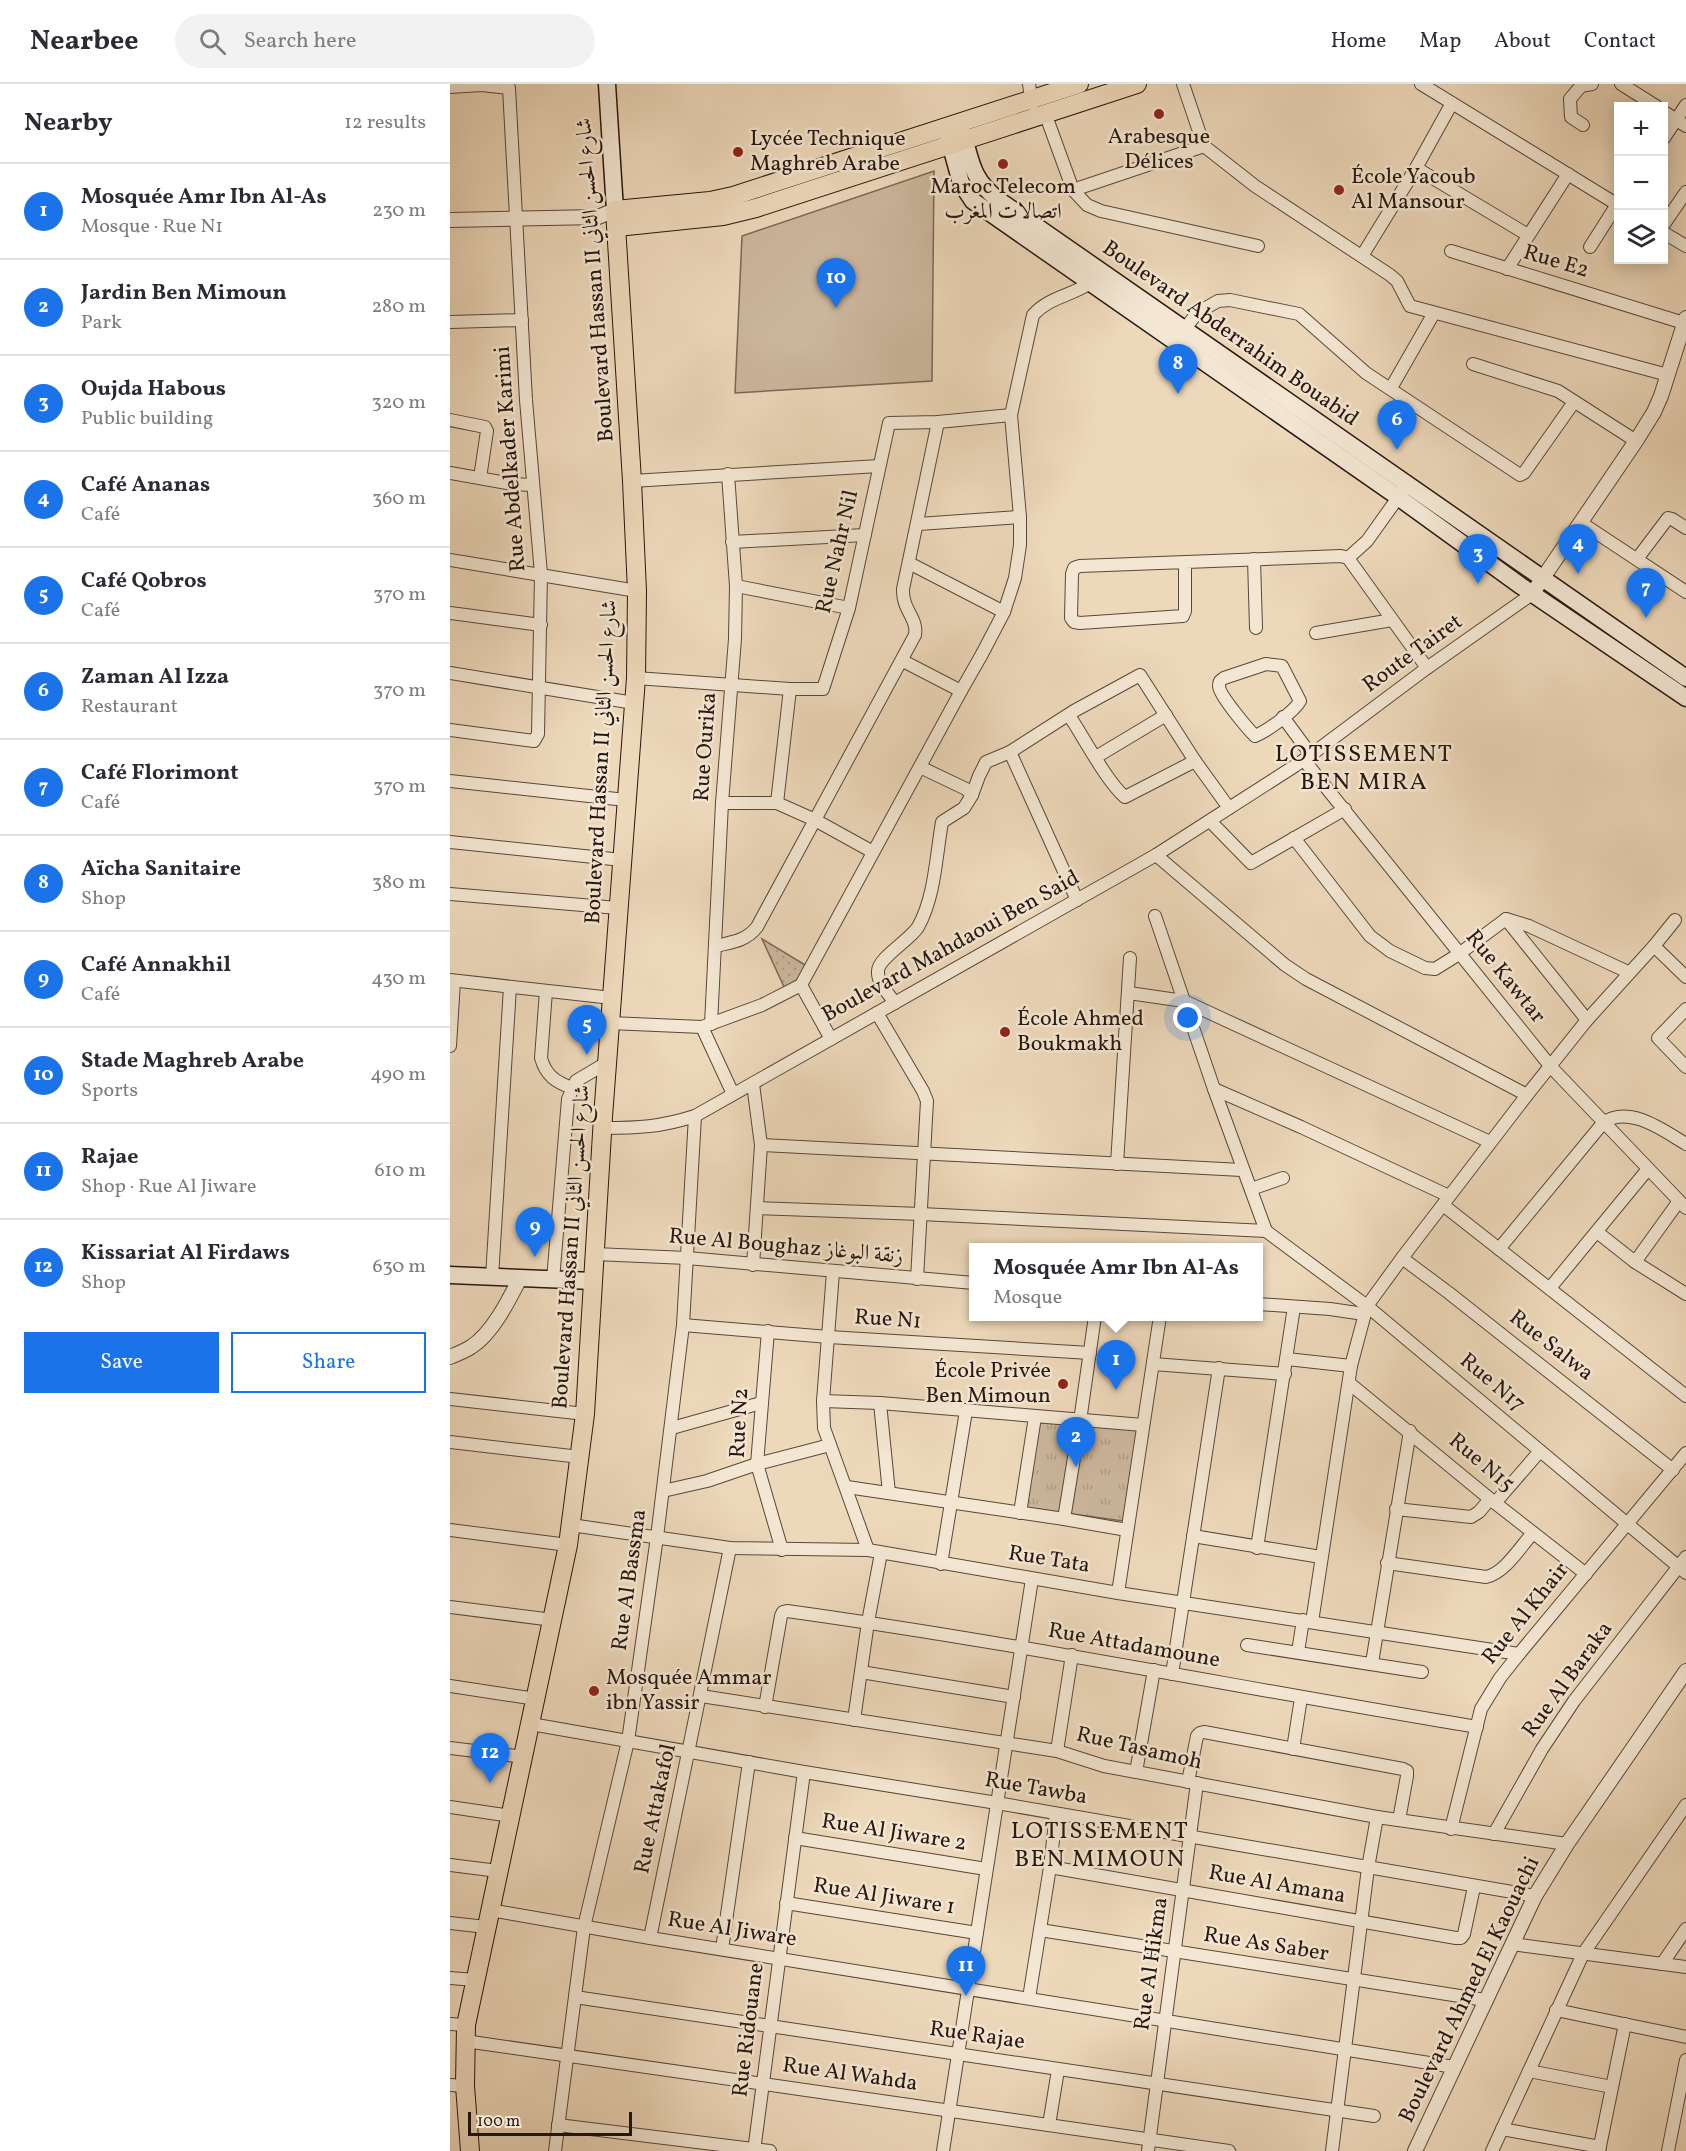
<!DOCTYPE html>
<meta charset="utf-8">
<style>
body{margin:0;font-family:Vollkorn,Amiri,serif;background:#f2f2f3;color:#2b2b33}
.controls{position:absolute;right:18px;top:18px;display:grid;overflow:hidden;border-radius:0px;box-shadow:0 3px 15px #0003}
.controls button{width:54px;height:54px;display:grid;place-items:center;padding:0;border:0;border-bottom:2px solid #e1e1e2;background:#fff;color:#2b2b33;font:30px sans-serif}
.scale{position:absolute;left:18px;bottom:15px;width:164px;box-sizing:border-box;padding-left:6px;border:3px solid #28170e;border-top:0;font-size:16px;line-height:21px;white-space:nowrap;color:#28170e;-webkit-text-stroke:4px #f3e6d2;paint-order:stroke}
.you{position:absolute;left:738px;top:934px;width:21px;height:21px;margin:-15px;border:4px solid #fff;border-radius:50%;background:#1a73e8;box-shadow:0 0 0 9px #1a73e833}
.badge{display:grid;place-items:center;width:39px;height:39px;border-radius:50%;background:#1a73e8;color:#fff;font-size:20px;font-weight:700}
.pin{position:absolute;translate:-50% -50px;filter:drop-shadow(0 2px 3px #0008)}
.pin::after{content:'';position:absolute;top:32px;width:21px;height:18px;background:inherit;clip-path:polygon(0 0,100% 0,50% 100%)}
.popup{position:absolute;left:519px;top:1159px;width:294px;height:78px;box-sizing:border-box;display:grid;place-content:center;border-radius:0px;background:#fff;filter:drop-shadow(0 2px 4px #0005);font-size:20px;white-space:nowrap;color:#7c7c81}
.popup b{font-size:22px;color:#2b2b33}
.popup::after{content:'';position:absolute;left:50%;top:100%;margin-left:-12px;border:12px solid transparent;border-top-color:#fff}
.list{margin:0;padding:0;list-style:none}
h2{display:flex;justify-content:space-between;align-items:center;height:78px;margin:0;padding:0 24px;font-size:26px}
h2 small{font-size:20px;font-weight:400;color:#7c7c81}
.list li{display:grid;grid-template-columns:39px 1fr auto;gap:18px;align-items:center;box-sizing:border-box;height:96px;padding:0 24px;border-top:2px solid #e1e1e2}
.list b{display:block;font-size:22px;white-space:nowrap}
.list p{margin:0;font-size:20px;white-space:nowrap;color:#7c7c81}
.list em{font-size:20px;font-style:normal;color:#7c7c81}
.actions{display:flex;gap:12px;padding:18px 24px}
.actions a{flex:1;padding:14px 0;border:2px solid #1a73e8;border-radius:0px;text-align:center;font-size:21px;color:#1a73e8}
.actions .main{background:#1a73e8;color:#fff}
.icon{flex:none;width:33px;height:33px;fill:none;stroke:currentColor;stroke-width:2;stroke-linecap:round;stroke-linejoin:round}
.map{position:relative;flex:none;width:1236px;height:2067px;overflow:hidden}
header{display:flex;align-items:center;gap:36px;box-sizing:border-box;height:84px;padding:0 30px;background:#fff;border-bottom:2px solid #e1e1e2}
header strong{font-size:28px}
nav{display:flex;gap:33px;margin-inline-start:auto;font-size:21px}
.search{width:420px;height:54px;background:#f2f2f3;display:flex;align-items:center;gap:15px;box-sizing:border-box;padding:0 21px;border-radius:33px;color:#7c7c81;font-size:22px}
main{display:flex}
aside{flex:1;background:#fff}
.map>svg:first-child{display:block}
.grass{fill:url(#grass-dots);stroke:#7a6756;stroke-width:1.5}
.park{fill:url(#park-tufts);stroke:#7a6756;stroke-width:1.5}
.pitch{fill:#ccb79d;stroke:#7a6756;stroke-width:1.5}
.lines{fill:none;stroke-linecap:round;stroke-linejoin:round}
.minor-casing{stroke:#594739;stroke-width:14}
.tertiary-casing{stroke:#594739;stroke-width:16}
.secondary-casing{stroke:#28170e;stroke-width:19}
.primary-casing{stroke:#28170e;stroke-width:20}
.minor{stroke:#f3e6d2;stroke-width:12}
.tertiary{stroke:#f3e6d2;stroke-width:14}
.secondary{stroke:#f3e6d2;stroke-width:16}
.primary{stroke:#edd8ba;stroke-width:18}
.poi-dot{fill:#8f2418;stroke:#f3e6d2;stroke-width:2}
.labels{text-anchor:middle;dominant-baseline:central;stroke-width:5;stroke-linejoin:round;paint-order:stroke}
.poi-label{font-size:22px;fill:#28170e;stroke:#f3e6d2;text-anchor:start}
.street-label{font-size:22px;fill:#28170e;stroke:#f3e6d2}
.neighbourhood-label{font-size:24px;letter-spacing:1.5px;fill:#28170e;stroke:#f3e6d2}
</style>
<header>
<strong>Nearbee</strong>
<div class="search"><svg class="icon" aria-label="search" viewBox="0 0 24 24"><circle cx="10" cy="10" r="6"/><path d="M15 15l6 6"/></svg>Search here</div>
<nav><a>Home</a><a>Map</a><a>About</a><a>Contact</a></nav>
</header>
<main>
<aside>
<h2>Nearby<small>12 results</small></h2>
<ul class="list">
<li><span class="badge">1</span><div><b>Mosquée Amr Ibn Al-As</b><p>Mosque · Rue N1</p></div><em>230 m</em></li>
<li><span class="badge">2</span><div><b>Jardin Ben Mimoun</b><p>Park</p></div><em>280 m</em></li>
<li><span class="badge">3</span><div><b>Oujda Habous</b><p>Public building</p></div><em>320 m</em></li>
<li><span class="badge">4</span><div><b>Café Ananas</b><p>Café</p></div><em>360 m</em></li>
<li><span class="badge">5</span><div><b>Café Qobros</b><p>Café</p></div><em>370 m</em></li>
<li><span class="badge">6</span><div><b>Zaman Al Izza</b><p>Restaurant</p></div><em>370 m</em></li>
<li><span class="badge">7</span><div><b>Café Florimont</b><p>Café</p></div><em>370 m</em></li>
<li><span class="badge">8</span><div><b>Aïcha Sanitaire</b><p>Shop</p></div><em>380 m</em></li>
<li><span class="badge">9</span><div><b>Café Annakhil</b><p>Café</p></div><em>430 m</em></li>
<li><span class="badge">10</span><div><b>Stade Maghreb Arabe</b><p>Sports</p></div><em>490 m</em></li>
<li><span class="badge">11</span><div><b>Rajae</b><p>Shop · Rue Al Jiware</p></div><em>610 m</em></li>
<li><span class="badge">12</span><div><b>Kissariat Al Firdaws</b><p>Shop</p></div><em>630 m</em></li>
</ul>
<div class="actions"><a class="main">Save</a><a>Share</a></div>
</aside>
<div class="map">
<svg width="1236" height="2067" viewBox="0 0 1236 2067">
<defs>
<pattern id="grass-dots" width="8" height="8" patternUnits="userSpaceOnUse" patternTransform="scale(1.5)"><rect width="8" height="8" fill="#ccb79d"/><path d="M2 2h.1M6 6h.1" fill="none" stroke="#af9d86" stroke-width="1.8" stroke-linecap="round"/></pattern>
<pattern id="park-tufts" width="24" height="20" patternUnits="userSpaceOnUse" patternTransform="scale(1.5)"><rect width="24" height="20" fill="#ccb79d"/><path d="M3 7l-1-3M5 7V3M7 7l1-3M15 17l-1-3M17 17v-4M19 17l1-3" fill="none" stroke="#af9d86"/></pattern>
</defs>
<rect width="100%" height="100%" fill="#edd8ba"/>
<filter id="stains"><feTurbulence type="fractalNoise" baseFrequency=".00333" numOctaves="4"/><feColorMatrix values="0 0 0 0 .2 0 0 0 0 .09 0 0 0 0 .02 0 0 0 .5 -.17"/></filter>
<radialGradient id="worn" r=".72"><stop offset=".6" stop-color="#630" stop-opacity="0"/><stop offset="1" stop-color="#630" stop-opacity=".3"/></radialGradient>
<polygon class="grass" points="312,855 357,882 350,897 335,905"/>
<polygon class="park" points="579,1338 688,1343 673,1437 565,1422"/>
<polygon class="pitch" points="484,87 482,297 285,309 292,152"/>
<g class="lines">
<defs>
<g id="minor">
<polyline points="579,0 582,20"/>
<polyline points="733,0 754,62 805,102 940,191 947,197 960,222 1218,291"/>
<polyline points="971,0 1168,121"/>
<polyline points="1171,0 1206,22"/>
<polyline points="0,3 32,1 59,4 76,316 91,490 88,650 84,657 0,646"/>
<polyline points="1214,28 1236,42"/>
<polyline points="595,29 623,106 637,121 651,127 808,162"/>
<polyline points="1133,41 1121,33 1120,15 1131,2 1142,0"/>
<polyline points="1214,54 1236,21"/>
<polyline points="966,84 1078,151"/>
<polyline points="623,106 754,62"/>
<polyline points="1214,140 1236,108"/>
<polyline points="1214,149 1236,162"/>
<polyline points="1140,163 1168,119"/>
<polyline points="1001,167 1234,239"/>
<polyline points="912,172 966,84 1002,19"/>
<polyline points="1057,185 1118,90"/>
<polyline points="0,238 72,236"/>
<polyline points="731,250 747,229 768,217 780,216 849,230 916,289 1070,391 1074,389 1124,318"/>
<polyline points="1023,280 1108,307 1186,357"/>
<polyline points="941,304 984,229"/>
<polyline points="0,336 35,343 37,347 30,394"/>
<polyline points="0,389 62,400 83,401"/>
<polyline points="182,397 429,382"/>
<polyline points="1130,438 1236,508"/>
<polyline points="468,440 570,433"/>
<polyline points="282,458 415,451"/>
<polyline points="898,474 917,457 952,408"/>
<polyline points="804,475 806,544"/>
<polyline points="1187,475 1218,434 1222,435 1236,444"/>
<polyline points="0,476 187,507"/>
<polyline points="735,478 735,527 733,532 630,539 624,538 621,534 622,490 624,484 630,482 891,472 898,474 977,584"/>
<polyline points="459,479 554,528"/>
<polyline points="286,502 399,524"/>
<polyline points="0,529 91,541"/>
<polyline points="866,549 942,536"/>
<polyline points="453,577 511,607"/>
<path d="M816,580L832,582L850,617C844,628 817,647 805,652C798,645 769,611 769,602C769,597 770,597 774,594Z"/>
<polyline points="0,589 184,619"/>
<polyline points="186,594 340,605 373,605 399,524 439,339 488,338 561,331"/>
<path d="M620,630L622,636C635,656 658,699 675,713L745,677"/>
<polyline points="833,633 861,671"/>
<polyline points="560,668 627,816"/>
<polyline points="646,673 716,631"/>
<polyline points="854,676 1101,983 1236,1124"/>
<polyline points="0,697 176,716"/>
<polyline points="522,711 529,692 536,678 560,668 624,627 690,591 745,677 779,724"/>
<polyline points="272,719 327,719 365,736 423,768"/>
<polyline points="327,719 340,605"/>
<polyline points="760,737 801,779 895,725"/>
<polyline points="844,754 920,852 940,867 975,884 985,885 1009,870 1056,835 1079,842 1178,888"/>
<polyline points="0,758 172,776"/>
<polyline points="706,771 835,881 856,895 1077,1011"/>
<polyline points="0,810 168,824"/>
<polyline points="705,832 764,1005 816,1147"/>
<polyline points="1056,835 1137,936"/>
<path d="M266,862C282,858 296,857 307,843L465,551C468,534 452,526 453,505L488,338"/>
<polyline points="1204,862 1236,893"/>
<polyline points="0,896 162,914"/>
<polyline points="351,901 381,955"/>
<path d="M96,907L91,974C96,992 106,998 122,1004"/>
<polyline points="679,909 734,917 1040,1058"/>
<path d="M445,919C439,910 427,899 428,887C428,874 460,856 468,843C485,813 486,772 492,738L514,724L522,711L516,705L470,683"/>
<polyline points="1236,925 1208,954 1236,983"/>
<polyline points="427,929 473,1007 477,1017 467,1195"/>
<path d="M160,939L252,943L312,921L351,901L511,607L532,570L554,528L565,494L570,461V433L561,331L583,231C599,213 621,212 640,199"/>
<polyline points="261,940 272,719 285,555 286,502 278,390"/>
<polyline points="252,943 283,1010"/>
<polyline points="0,962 4,897"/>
<polyline points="303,1000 311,1061 303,1181"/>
<polyline points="764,1005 851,1043 999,1112"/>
<path d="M152,1044C188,1044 211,1043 245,1032L706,771L854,676L977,584L1082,510"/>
<polyline points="311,1061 792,1086"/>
<polyline points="667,1080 680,874"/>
<polyline points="801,1105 833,1094"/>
<polyline points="993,1121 1236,1312"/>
<polyline points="308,1124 471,1130 816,1147"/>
<polyline points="816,1147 917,1222 1236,1489"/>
<polyline points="1147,1148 1185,1178 1236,1210"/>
<path d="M1049,1165L1153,1039C1179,1020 1214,1047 1236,1060"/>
<polyline points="145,1170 237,1174 524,1199"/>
<polyline points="952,1174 999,1209 1223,1386"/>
<polyline points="1185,1178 1229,1117"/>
<polyline points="383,1188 373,1317 374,1344 418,1466"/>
<polyline points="42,1193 60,903"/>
<polyline points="103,1196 118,1015 126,997 158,978"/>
<polyline points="1100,1204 1198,1085"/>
<polyline points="808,1220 880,1225 914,1230"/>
<polyline points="233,1241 379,1253 640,1269"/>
<polyline points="318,1247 307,1380 332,1466"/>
<polyline points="837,1275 901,1282"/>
<polyline points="703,1280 835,1290"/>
<polyline points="899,1299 1040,1415 1136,1490"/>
<polyline points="0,1315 135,1330"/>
<polyline points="373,1317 430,1319 693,1341"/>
<polyline points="430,1319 439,1409"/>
<polyline points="222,1344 311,1319"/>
<polyline points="0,1358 130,1373"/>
<polyline points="397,1403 614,1435 677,1446"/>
<polyline points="213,1407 257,1397 307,1380 380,1361"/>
<polyline points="1045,1419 1090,1367"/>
<polyline points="946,1425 1021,1433 1029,1428 1040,1415"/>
<polyline points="570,1429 585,1333"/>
<polyline points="614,1435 630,1337 645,1232"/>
<polyline points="121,1441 280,1464 418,1466 668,1509 1069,1570"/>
<polyline points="0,1446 118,1461"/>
<polyline points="743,1452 871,1473"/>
<polyline points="807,1464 844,1223"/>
<path d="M937,1479L1036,1493C1055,1489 1070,1463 1083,1449"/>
<polyline points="491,1480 516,1327"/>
<polyline points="668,1509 710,1232"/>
<polyline points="0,1523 103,1536"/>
<polyline points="862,1538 901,1282 917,1222 952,1174 1077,1011 1137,936 1204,862 1225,836"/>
<polyline points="797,1561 972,1588"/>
<polyline points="848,1568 853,1536"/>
<polyline points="922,1579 960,1347"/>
<polyline points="411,1588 564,1613"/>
<polyline points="722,1590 769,1284"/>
<polyline points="0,1602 86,1615"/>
<polyline points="251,1612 607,1667 654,1682 927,1733 1117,1760"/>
<path d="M315,1623L331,1532L333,1528L337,1527C568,1559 797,1605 1027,1643"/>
<polyline points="404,1636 418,1538 431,1469"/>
<polyline points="81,1640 354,1688 547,1719 1085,1812"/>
<polyline points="0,1664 74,1673"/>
<polyline points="843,1665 851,1614"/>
<polyline points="607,1667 622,1571"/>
<polyline points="686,1688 704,1586"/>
<polyline points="738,1698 747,1652 750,1649 754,1648 953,1685 957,1687 957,1692 949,1736"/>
<polyline points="0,1723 61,1732"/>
<polyline points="1001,1745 1031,1625 1050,1594 1069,1570 1236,1369"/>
<polyline points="1044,1750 1092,1665 1124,1617 1236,1473"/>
<polyline points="345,1754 536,1785"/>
<polyline points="0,1781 48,1787"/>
<polyline points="600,1783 1006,1854 1011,1854 1014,1850 1024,1803"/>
<polyline points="336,1819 527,1849"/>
<polyline points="40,1826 200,1854 1004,1983"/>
<polyline points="0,1839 36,1843"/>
<polyline points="590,1846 1035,1916"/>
<polyline points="200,1854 280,1464"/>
<polyline points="1062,1860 1236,1883"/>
<polyline points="272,1865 299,1678"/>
<polyline points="1212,1880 1236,1845"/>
<polyline points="0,1894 25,1896"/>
<polyline points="125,1913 924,2032"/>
<polyline points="579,1914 600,1783 606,1730"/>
<polyline points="1106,1926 1236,1953"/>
<polyline points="0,1940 16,1941"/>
<polyline points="15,1957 779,2067"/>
<polyline points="1079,1987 1162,2003"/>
<polyline points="0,2001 15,2002"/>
<polyline points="108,2041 320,2067"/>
<polyline points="599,2041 608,1986"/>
<polyline points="1052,2045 1150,2063"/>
<polyline points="105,2067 134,1843 178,1657 207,1453 233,1241 245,1032"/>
<polyline points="304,2067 354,1688"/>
<polyline points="493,2067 582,1495"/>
<polyline points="698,2067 747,1699"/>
<polyline points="882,2067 918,1784 927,1733"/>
<polyline points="1042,2067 1133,1870 1236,1721"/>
<polyline points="1149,2067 1175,1940"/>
<polyline points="1218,2067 1236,1976"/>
</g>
<g id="tertiary">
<polyline points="0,136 148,133 165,126"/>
<polyline points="1082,510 1186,357 1204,328 1211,312 1236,234"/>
<path d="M0,1273C7,1270 15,1267 21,1263C42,1250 59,1216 70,1194"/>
<polyline points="965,2067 1085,1812 1117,1760 1236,1587"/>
</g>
<g id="secondary">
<polyline points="157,0 165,126"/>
<path d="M511,45C522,76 519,92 547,115L1236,594"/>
<polyline points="497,48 511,99 523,117 948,413 1071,502 1236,614"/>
<polyline points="0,1191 143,1197"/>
</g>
<g id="primary">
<polyline points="167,143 273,132 306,124 687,0"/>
<polyline points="20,2067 15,2002 16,1941 118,1461 135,1330 153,1033 186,594 187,507 182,397 165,126 260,117 283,112 629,0"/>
</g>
</defs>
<use href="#minor" class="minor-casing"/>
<use href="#tertiary" class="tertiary-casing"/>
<use href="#secondary" class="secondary-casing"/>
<use href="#primary" class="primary-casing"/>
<use href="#minor" class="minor"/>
<use href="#tertiary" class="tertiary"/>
<use href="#secondary" class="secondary"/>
<use href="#primary" class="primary"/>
</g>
<g class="poi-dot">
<circle cx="709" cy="30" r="6"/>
<circle cx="288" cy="68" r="6"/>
<circle cx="553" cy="80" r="6"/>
<circle cx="889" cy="106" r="6"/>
<circle cx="555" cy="948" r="6"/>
<circle cx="613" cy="1300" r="6"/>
<circle cx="144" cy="1607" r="6"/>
</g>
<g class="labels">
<g class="poi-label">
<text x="709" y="53" text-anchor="middle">Arabesque<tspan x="709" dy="25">Délices</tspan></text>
<text x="300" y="55">Lycée Technique<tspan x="300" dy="25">Maghreb Arabe</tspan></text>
<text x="901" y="93">École Yacoub<tspan x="901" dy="25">Al Mansour</tspan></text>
<text x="553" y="103" text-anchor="middle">Maroc Telecom<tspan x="553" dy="25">اتصالات المغرب</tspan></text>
<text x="567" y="935">École Ahmed<tspan x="567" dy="25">Boukmakh</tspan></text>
<text x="601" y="1287" text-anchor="end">École Privée<tspan x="601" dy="25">Ben Mimoun</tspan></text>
<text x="156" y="1594">Mosquée Ammar<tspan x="156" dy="25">ibn Yassir</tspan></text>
</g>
<g class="street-label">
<text transform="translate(1106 178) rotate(17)">Rue E2</text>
<text transform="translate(146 196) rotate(-94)">Boulevard Hassan II شارع الحسن الثاني</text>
<text transform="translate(780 250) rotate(35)">Boulevard Abderrahim Bouabid</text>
<text transform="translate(61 375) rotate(-94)">Rue Abdelkader Karimi</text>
<text transform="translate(388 468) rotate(-77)">Rue Nahr Nil</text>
<text transform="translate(963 570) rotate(-36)">Route Tairet</text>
<text transform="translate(256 663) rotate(-86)">Rue Ourika</text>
<text transform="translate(152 678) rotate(-87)">Boulevard Hassan II شارع الحسن الثاني</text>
<text transform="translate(501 863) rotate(-29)">Boulevard Mahdaoui Ben Said</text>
<text transform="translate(1055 893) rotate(51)">Rue Kawtar</text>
<text transform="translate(122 1163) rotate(-86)">Boulevard Hassan II شارع الحسن الثاني</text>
<text transform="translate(336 1163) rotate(5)">Rue Al Boughaz زنقة البوغاز</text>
<text transform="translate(438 1236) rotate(4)">Rue N1</text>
<text transform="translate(1101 1262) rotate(38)">Rue Salwa</text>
<text transform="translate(1042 1299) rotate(40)">Rue N17</text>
<text transform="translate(290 1339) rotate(-87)">Rue N2</text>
<text transform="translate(1031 1379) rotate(40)">Rue N15</text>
<text transform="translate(599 1476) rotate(9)">Rue Tata</text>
<text transform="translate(180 1496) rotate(-82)">Rue Al Bassma</text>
<text transform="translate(1076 1530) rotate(-51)">Rue Al Khair</text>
<text transform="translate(684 1562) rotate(10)">Rue Attadamoune</text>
<text transform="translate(1118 1596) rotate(-54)">Rue Al Baraka</text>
<text transform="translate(689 1665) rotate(13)">Rue Tasamoh</text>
<text transform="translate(586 1705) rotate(10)">Rue Tawba</text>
<text transform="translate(206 1725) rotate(-78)">Rue Attakafol</text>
<text transform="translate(444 1749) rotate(9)">Rue Al Jiware 2</text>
<text transform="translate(827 1801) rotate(10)">Rue Al Amana</text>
<text transform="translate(434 1813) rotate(9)">Rue Al Jiware 1</text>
<text transform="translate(282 1846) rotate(9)">Rue Al Jiware</text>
<text transform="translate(816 1861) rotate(9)">Rue As Saber</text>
<text transform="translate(702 1880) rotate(-82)">Rue Al Hikma</text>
<text transform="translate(1020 1906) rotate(-64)">Boulevard Ahmed El Kaouachi</text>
<text transform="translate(299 1946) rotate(-83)">Rue Ridouane</text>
<text transform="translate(527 1952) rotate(8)">Rue Rajae</text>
<text transform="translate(400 1991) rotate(8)">Rue Al Wahda</text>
</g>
<g class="neighbourhood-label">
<text x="914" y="671">LOTISSEMENT<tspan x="914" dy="28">BEN MIRA</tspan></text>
<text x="650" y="1748">LOTISSEMENT<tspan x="650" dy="28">BEN MIMOUN</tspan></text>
</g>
</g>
<rect width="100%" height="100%" filter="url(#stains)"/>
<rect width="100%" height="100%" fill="url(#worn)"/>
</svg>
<div class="controls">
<button>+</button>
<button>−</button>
<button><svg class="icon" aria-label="layers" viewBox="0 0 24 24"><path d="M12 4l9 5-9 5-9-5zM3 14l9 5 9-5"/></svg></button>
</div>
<div class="scale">100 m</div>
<div class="you"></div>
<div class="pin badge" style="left:666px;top:1306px">1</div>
<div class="popup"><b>Mosquée Amr Ibn Al-As</b>Mosque</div>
<div class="pin badge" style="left:626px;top:1383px">2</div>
<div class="pin badge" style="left:1028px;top:500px">3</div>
<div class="pin badge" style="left:1128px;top:490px">4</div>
<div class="pin badge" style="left:137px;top:971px">5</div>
<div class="pin badge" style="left:947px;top:366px">6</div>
<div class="pin badge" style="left:1196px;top:534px">7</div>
<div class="pin badge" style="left:728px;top:310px">8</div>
<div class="pin badge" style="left:85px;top:1173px">9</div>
<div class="pin badge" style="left:386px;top:224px">10</div>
<div class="pin badge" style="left:516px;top:1912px">11</div>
<div class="pin badge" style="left:40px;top:1699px">12</div>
</div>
</main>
